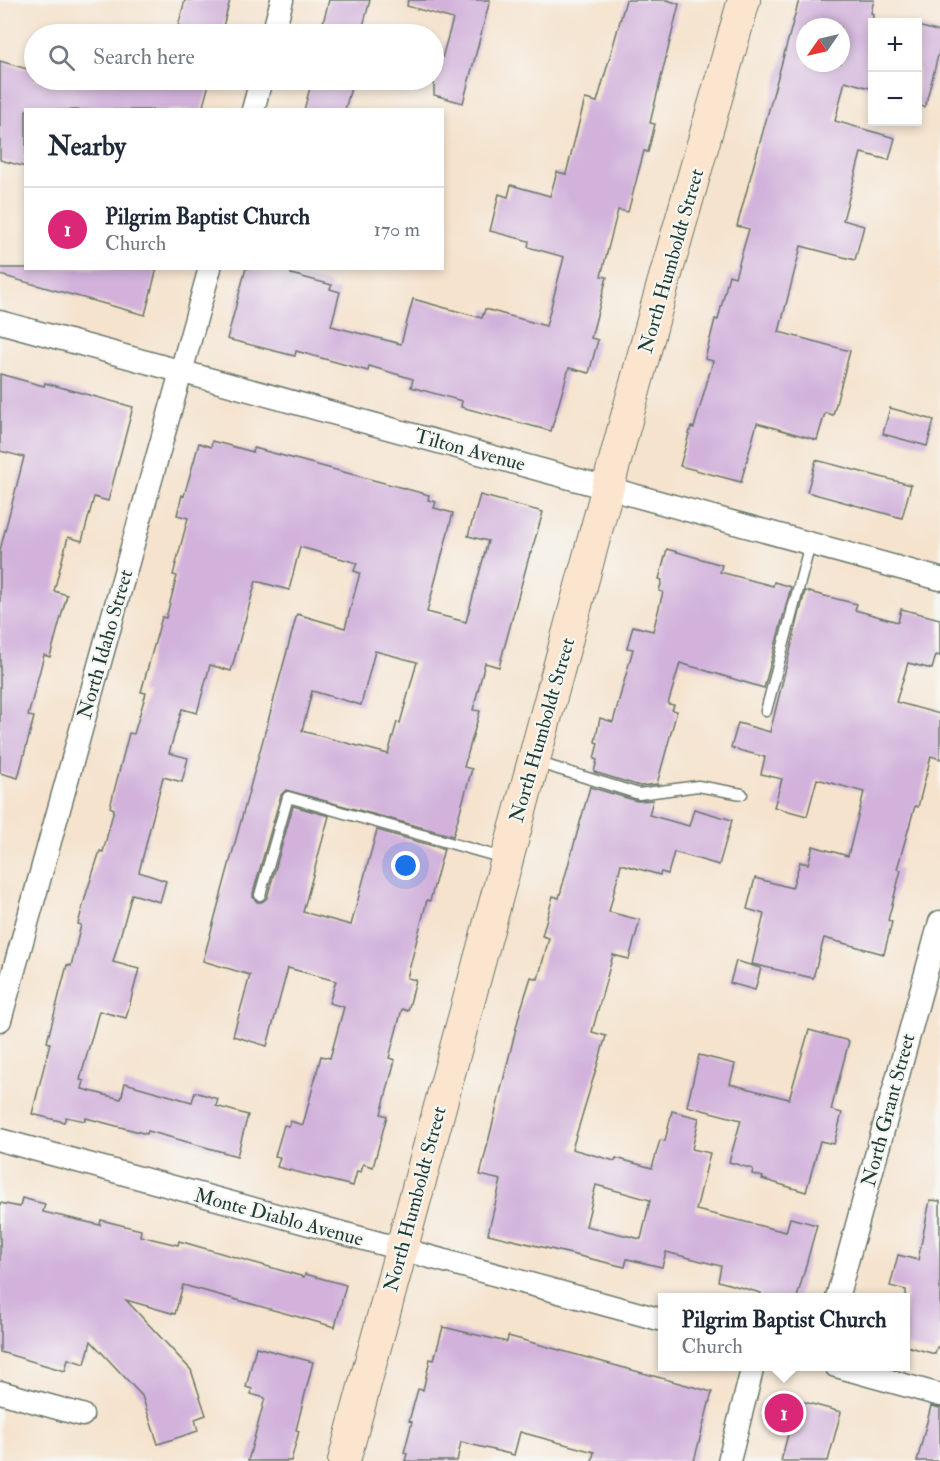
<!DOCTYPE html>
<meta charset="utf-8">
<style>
body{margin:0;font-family:"IM FELL Double Pica",serif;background:#f2f2f3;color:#1f2937}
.controls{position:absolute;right:18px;top:18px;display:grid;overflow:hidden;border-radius:0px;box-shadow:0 3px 9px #0003}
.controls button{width:54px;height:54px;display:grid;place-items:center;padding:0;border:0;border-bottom:2px solid #e0e1e3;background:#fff;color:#1f2937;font:30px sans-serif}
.compass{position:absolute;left:796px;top:18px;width:54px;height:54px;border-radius:50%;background:#fff;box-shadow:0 3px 9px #0003;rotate:236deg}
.you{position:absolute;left:406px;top:866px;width:21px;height:21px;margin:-15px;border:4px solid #fff;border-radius:50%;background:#1a73e8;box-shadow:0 0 0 9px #1a73e833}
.badge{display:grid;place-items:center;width:39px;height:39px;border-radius:50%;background:#db2777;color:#fff;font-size:20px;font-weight:700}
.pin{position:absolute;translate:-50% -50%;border:3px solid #fff;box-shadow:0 2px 6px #0006}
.popup{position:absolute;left:658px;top:1293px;width:252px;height:78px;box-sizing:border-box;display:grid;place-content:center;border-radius:0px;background:#fff;filter:drop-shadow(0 2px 4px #0005);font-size:20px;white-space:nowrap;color:#747a83}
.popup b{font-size:22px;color:#1f2937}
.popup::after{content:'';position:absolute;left:50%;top:100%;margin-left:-12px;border:12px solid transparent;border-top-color:#fff}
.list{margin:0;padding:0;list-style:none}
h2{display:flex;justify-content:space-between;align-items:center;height:78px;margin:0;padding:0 24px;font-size:26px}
h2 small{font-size:20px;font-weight:400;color:#747a83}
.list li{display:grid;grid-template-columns:39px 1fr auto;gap:18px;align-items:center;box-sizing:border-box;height:84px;padding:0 24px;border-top:2px solid #e0e1e3}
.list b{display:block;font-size:22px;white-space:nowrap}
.list p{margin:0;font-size:20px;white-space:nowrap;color:#747a83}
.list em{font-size:20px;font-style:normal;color:#747a83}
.icon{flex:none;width:33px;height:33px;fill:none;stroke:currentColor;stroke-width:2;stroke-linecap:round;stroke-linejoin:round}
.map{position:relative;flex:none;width:940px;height:1461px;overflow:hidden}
.search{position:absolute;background:#fff;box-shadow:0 3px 9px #0003;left:24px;top:24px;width:420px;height:66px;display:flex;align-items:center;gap:15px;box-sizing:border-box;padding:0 21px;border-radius:33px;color:#747a83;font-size:22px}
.panel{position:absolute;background:#fff;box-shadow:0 3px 9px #0003;left:24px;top:108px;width:420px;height:162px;border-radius:0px}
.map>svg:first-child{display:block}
.building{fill:#d2b2db;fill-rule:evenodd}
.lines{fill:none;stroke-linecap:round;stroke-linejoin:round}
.lane-casing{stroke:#6a776a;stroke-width:13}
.street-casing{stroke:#6a776a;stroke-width:25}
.secondary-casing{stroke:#6a776a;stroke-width:34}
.lane{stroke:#fff;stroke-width:10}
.street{stroke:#fff;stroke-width:22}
.secondary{stroke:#fbe5cf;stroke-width:32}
.labels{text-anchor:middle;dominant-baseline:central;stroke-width:4.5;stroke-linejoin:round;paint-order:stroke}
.street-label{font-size:20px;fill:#1f3d34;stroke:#f6f6f2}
</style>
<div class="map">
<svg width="940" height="1461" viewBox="0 0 940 1461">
<rect width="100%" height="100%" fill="#f6f6f2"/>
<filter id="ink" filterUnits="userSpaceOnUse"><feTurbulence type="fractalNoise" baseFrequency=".0167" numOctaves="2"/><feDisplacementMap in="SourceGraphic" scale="12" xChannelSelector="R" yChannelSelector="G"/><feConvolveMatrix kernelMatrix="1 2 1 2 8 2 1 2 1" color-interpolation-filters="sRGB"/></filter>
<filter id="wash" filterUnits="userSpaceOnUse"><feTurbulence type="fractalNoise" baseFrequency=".008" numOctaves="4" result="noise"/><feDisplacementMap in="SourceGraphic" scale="24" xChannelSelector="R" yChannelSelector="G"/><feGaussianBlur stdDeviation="1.35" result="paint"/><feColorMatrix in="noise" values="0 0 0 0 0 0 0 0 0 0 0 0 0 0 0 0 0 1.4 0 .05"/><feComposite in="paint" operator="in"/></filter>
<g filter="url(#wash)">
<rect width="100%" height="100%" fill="#f5e3ce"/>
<g id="blocks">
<g class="building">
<polygon points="185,0 230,0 221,34 176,34"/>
<polygon points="329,0 370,0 361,34 320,34"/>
<polygon points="408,0 490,0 463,103 434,95 434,63 440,65 453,19 407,6"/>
<polygon points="626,0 667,0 679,4 650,123 655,124 648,152 644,151 628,212 618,210 601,276 607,277 591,338 598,340 589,373 569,368 551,431 461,407 462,401 411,387 413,379 369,366 368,371 296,351 295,356 227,339 246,268 293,268 291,274 332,285 330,289 340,292 331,326 401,344 413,299 482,318 485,309 546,326 564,257 528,247 529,241 490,231 499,194 508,197 511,185 550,196 557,172 566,174 585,99 597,102"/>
<path d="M799,0H874L871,13L873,14V89L845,81L835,121L895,138L889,160L861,153L843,220L864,226L855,260L801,246L779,332L850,351L833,415L825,413L817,440L757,423L741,482L680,466L691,427L694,428L713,361L705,359L715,319L718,320L729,275L735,277L749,229L737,226ZM805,27H841V63H805Z"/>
<polygon points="918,26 940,32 940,48 925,107 918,106"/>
<polygon points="0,61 34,71 34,80 210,80 202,110 26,110 26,167 0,160"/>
<polygon points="312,80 353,80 345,110 304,110"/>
<polygon points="0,268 157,268 145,315 0,275"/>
<polygon points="0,374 44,386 45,383 133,407 108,501 94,497 82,541 68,537 54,591 67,595 50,657 44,655 28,716 34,717 18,778 0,773 0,550 24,457 0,451"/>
<polygon points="890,408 934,420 927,446 883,434"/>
<path d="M212,441L253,452L254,448L429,495L428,500L436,502L434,508L453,513L427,612L466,622L488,541L468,536L480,495L543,512L531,553H530L499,667L485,663L473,710L480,711L464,767L472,769L453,836L286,790L281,795L253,893V897L257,902H262L267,898L293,806L329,816L303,912L351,925L377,830L444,849L430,901L427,900L407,978L416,980L408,1011L402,1009L389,1058L395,1060L381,1114L387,1116L373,1167L363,1164L361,1172L357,1171L353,1186L277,1167L280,1157L275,1156L284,1125L289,1126L290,1121L303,1125L321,1056L330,1058L344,1007L329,1003L336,981L288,968L267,1046L233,1036L250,975L203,961L297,614L345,628L360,573L354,571L357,563L300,547L289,590L256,581L231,671L210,665L197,713L182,709L169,753L188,758L182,782L163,777L139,872L166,881L160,902L132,894L113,962L139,969L126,1018L99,1011L80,1080L84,1081L82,1089L121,1099L125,1083L192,1102L195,1092L218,1099L216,1106L248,1115L237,1156L148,1131L147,1134L86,1118L85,1121L66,1117L64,1122L32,1114L50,1043L47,1042L67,965L71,966L81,925L78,924L87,891L100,851L103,852L114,809L110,807L129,733L134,734L146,693L141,692L162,617L166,618L177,576L173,575L188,518L177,515L182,495L184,496L199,443L211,447ZM375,651L417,662L400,723L397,722L388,754L302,731L312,691L361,705Z"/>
<polygon points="816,460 911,485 902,518 807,492"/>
<polygon points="667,549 722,565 720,572 773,586 774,582 791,587 764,688 680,663 668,704 674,705 672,710 677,711 657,784 640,786 594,772 597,760 594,759 598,743 595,742 600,718 613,722 633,649 627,648 633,626 653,631 663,592 659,591 662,580 659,579"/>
<polygon points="805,591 857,604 855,610 898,622 901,609 940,619 940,656 936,655 932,669 908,663 896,702 940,714 940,759 931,756 918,807 915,806 897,869 901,870 888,920 892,922 884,954 824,938 813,978 752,964 764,914 747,909 755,878 792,888 800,862 808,864 813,846 848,856 864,792 817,779 807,816 774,807 782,779 761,774 765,757 731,748 738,723 770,732"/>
<path d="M590,787L637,801L653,800L649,815L689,826L694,809L732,820L719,865L674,852L668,874L661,872L660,875L621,864L609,912L640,920L629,959L613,955L592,1032L606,1036L572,1149L615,1161L616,1158L652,1168L660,1140L665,1141L672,1111L699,1118L692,1149L710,1153L696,1210L786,1232L790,1218L817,1225L797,1298H759L761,1293L718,1281L721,1266L666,1252L662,1267L627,1259L625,1267L488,1234L501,1180L480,1175L520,1012L531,977L538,979L549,938L542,936L553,896L559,898ZM596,1185L650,1200L641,1239L586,1226Z"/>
<polygon points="736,961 761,968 755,990 730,983"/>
<polygon points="809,1030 849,1041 831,1110 842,1113 834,1144 820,1141 806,1192 762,1179 763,1177 752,1174 753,1169 729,1162 741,1120 687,1106 699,1055 735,1064 730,1084 789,1099"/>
<polygon points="22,1198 45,1204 43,1212 100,1225 101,1220 141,1230 140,1236 178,1245 179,1241 304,1277 305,1274 346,1285 335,1327 183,1285 175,1314 126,1300 191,1370 206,1415 195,1419 198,1431 158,1444 142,1396 91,1341 85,1364 68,1359 65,1371 0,1352 0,1203 20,1207"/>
<polygon points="930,1200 940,1201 940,1348 937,1347 935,1354 906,1346 906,1290 890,1286 898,1255 918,1260"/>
<polygon points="443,1327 507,1342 508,1336 712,1392 694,1461 592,1461 594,1452 520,1432 514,1455 461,1442 457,1461 405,1461 407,1454 404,1453 412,1422 409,1421 418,1389 423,1390 430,1359 434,1360"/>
<polygon points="256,1347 313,1362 296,1430 299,1431 291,1461 248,1461 265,1398 251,1394 252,1389 246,1387"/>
<polygon points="797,1400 841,1412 828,1461 781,1461"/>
<polygon points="931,1406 940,1408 940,1461 917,1461"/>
</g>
</g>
</g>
<g filter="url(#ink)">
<use href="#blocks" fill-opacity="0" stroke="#6a776a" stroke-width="1.5"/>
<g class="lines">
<defs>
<g id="lane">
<polyline points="766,711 810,544"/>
<polyline points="536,762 639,794 698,786 742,794"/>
<polyline points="260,895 288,797 503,858"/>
</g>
<g id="street">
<polyline points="273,34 282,0"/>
<polyline points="253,110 261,80"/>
<polyline points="0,322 940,579"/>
<polyline points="0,1020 210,268"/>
<polyline points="0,1140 662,1320"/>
<polyline points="837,1298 940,922"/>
<polyline points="836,1366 940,1395"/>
<polyline points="0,1392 82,1415"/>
<polyline points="729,1461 753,1366"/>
</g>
<polyline id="secondary" points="344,1461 658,302 744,0"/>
</defs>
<use href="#lane" class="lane-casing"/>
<use href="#street" class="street-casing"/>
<use href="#secondary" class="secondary-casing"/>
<use href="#lane" class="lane"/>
<use href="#street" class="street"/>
<use href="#secondary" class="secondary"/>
</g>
</g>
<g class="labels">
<g class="street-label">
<text transform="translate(671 261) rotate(-74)">North Humboldt Street</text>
<text transform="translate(470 450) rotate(15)">Tilton Avenue</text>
<text transform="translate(105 644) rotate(-74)">North Idaho Street</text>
<text transform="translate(542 730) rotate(-74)">North Humboldt Street</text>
<text transform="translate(888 1110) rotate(-75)">North Grant Street</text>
<text transform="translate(415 1199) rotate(-75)">North Humboldt Street</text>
<text transform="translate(279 1217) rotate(15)">Monte Diablo Avenue</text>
</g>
</g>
</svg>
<div class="controls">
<button>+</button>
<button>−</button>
</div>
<svg class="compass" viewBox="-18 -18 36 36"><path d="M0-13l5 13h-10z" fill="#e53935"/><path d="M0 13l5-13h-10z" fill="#747a83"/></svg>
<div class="you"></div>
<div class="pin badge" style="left:784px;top:1413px">1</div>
<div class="popup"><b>Pilgrim Baptist Church</b>Church</div>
<div class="search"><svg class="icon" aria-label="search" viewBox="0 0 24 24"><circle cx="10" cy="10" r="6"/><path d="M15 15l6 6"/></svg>Search here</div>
<section class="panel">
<h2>Nearby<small></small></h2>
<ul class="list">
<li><span class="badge">1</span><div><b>Pilgrim Baptist Church</b><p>Church</p></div><em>170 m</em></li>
</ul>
</section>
</div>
